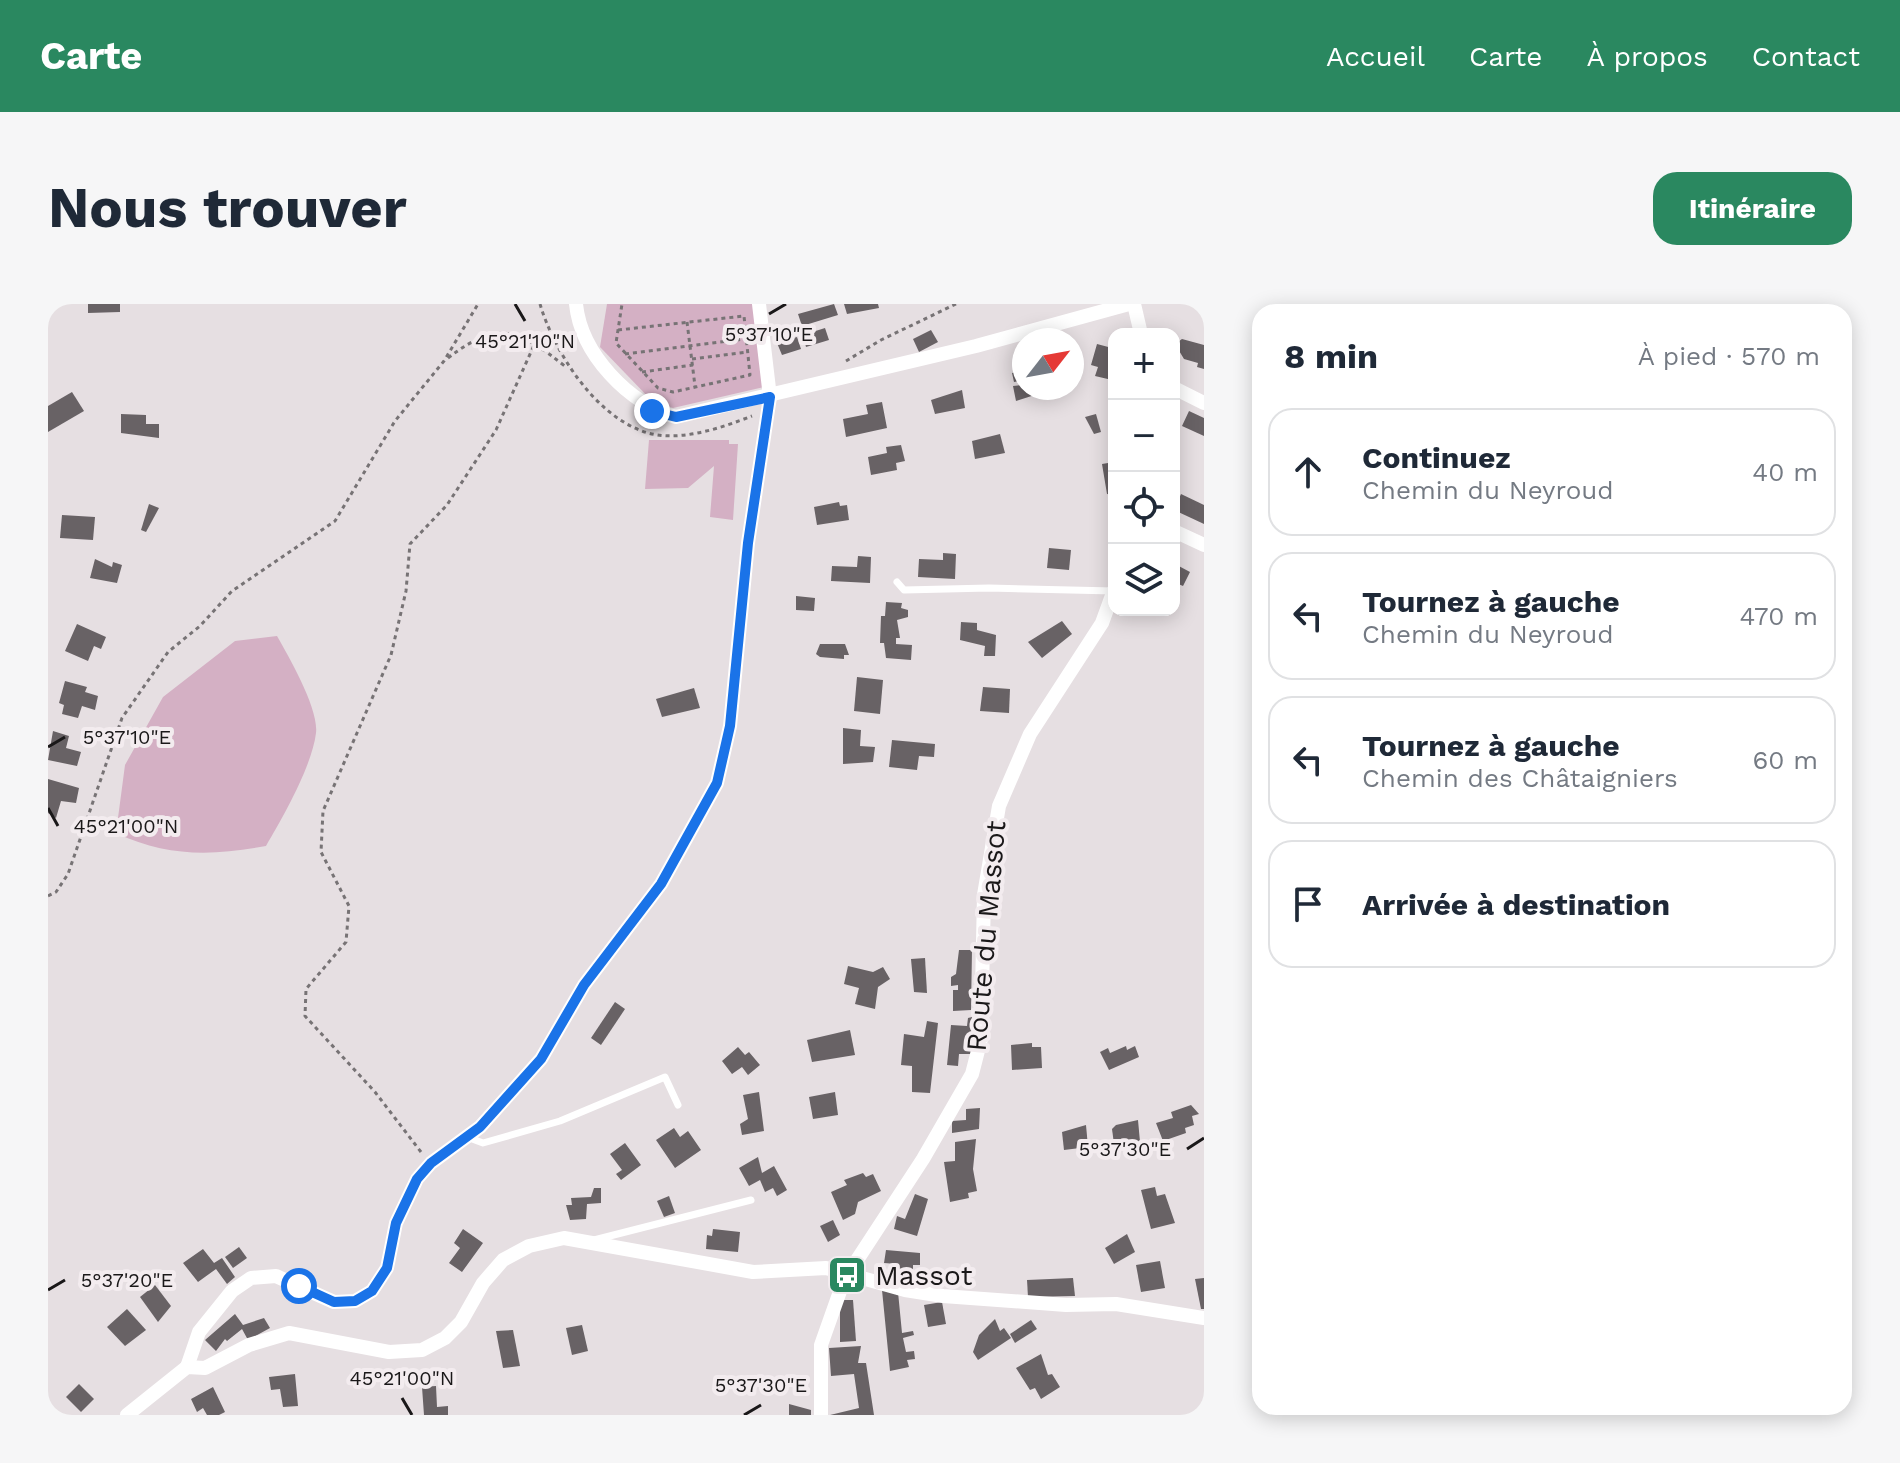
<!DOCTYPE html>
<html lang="fr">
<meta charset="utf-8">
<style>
body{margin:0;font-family:"Work Sans",sans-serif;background:#f6f6f7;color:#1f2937}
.controls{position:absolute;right:24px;top:24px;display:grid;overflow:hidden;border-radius:16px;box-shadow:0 4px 20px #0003}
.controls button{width:72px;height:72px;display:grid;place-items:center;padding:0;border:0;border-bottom:2px solid #e0e1e3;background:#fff;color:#1f2937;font:40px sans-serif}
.compass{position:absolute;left:964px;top:24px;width:72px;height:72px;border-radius:50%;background:#fff;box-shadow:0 4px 20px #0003;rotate:59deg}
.stop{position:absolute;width:24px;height:24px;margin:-18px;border:6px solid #1a73e8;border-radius:50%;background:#fff}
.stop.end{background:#1a73e8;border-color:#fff;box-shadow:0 2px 8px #0008}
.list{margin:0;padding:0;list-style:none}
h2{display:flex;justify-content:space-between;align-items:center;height:104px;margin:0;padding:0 32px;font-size:34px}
h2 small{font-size:26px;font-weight:400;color:#747a83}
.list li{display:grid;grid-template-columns:52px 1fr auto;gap:24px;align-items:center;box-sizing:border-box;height:128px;margin:0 16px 16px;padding:0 16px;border:2px solid #e0e1e3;border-radius:24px}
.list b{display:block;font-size:30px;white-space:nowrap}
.list p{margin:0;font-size:26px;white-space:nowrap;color:#747a83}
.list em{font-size:26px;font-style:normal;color:#747a83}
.icon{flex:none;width:44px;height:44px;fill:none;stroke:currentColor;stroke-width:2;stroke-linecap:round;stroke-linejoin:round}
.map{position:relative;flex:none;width:1156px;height:1111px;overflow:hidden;border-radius:24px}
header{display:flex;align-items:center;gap:48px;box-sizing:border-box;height:112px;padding:0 40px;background:#2a8860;color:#fff}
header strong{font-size:38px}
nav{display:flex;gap:44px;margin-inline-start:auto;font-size:28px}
.intro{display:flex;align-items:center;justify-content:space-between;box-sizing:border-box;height:192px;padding:0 48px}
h1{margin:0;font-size:56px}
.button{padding:20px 36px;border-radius:24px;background:#2a8860;color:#fff;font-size:28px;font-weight:700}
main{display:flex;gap:48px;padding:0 48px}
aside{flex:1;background:#fff;border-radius:24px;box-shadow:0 4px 20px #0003}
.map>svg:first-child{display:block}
.green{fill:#d4b0c4}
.building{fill:#686265}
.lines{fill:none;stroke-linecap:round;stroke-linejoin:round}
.path{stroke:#777375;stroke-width:3;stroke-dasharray:4 4;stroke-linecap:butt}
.lane{stroke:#fff;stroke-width:7}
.street{stroke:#fff;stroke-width:14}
.route{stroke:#1a73e8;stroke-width:10}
.ticks{fill:none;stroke:#1a1819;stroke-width:3}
.labels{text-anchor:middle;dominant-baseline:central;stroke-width:8;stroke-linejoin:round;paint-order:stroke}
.street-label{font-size:28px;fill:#1a1819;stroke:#f3ecef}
.poi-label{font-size:28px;fill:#1a1819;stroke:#f3ecef;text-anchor:start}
.ticks-label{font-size:20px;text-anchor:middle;fill:#1a1819;stroke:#f3ecef;stroke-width:8;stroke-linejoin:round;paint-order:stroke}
</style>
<header>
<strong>Carte</strong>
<nav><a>Accueil</a><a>Carte</a><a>À propos</a><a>Contact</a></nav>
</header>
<div class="intro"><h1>Nous trouver</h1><a class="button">Itinéraire</a></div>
<main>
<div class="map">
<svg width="1156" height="1111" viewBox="0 0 1156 1111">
<rect width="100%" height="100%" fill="#e6dfe2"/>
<g class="green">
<polygon points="559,0 709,0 716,83 625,104 604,97 552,43"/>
<polygon points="601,136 681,136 681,140 690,140 685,216 662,213 666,162 640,184 597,185"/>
<path d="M229,332C241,353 271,405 268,429C264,462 235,513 218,542C164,552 119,553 68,529L77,461L115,393L187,337Z"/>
</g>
<g class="building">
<polygon points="40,0 72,0 72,8 40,9"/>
<polygon points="786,0 790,11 754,22 750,10"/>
<polygon points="796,0 830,0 831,4 799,10"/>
<polygon points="777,24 781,36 758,43 755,31"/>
<polygon points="883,26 890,38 871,48 865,35"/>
<polygon points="749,33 753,45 734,51 729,39"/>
<polygon points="1134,35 1156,41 1156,65 1149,63 1150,59 1136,55 1127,40"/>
<polygon points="1049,40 1064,44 1064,76 1047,72 1050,63 1043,61"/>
<polygon points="976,66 976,84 996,84 996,88 968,97 965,82 973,81 972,77 966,78 964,69"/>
<polygon points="914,86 917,104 887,110 883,96"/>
<polygon points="24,88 36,107 0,128 0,102"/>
<polygon points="834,98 839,124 798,133 795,115 820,110 818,101"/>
<polygon points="1141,107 1156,114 1156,132 1134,122"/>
<polygon points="73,110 98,111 98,120 111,120 111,134 73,129"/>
<polygon points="1048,110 1053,128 1046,130 1037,113"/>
<polygon points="952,130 957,149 927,155 924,137"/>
<polygon points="853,141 857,157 848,159 849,166 823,171 820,153 839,149 838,143"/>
<polygon points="1060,159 1063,172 1066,173 1066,191 1059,190 1054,160"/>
<polygon points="1133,190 1156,201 1156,220 1126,206"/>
<polygon points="791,198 792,202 799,201 801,216 769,221 766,203"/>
<polygon points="101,200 111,204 98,228 93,226"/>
<polygon points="14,211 47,213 45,236 12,234"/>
<polygon points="1001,244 1023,246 1021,266 999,264"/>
<polygon points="895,249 908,250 907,275 870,273 871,255 895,256"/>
<polygon points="810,252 823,253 822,279 783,277 784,262 809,263"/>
<polygon points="47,255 64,263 65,258 74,261 69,279 42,274"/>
<polygon points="1127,260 1142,268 1135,282 1128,279 1126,284"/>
<polygon points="748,292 767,294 766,307 748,306"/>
<polygon points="838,298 854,299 853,304 860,306 860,313 849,316 852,334 848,334 848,340 864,341 863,356 838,354 836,339 832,339 833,312 837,312"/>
<polygon points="1014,317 1024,330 994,354 980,338"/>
<polygon points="913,318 929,319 929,326 948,331 947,352 936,352 937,342 912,336"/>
<polygon points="29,320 58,333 53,345 46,342 40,357 17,347"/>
<polygon points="772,340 797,340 801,351 796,351 796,355 772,353 768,350"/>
<polygon points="809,373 835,376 832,410 806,407"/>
<polygon points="17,377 39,383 37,388 50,392 47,406 34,402 30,414 14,410 16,401 11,399"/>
<polygon points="935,383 962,385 961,409 932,407"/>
<polygon points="646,384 652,404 614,413 608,395"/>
<polygon points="795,424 813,426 812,442 827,443 825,458 795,460"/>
<polygon points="5,427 21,432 18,444 33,448 29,462 0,456"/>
<polygon points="844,436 887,440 886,453 871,452 869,466 841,463"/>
<polygon points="0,475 31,484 28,499 13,497 8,514 0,509"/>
<polygon points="911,646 924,646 923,706 905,707 905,686 910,686 910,681 903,682 903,673 908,670"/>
<polygon points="877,654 879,689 866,688 863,655"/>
<polygon points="800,662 825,668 835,663 842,675 830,683 827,705 807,700 811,684 796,680"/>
<polygon points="567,698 577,705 553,741 543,734"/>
<polygon points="924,713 923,750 911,750 910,762 899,761 903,721 919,722 920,714"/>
<polygon points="879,717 890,719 882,789 864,788 864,762 853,761 856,730 876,733"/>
<polygon points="802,726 807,751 764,758 759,736"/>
<polygon points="984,739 984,743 993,743 994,764 964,766 963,741"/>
<polygon points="1078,742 1079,746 1087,742 1091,753 1061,766 1052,748 1060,744 1062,749"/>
<polygon points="690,743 697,751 701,748 712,761 700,771 694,763 684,770 674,757"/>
<polygon points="711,788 716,827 694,831 692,820 700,815 695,791"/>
<polygon points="787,788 790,811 765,815 761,793"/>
<polygon points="1143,801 1151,810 1144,812 1146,821 1137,824 1138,829 1115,837 1108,819 1125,814 1123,808"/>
<polygon points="932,804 931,825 904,829 904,817 918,816 918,805"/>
<polygon points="1090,816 1092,838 1066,840 1064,825 1068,821"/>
<polygon points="1038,821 1040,843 1016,846 1014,828"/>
<polygon points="626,824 632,833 640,827 653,846 627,864 608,836"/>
<polygon points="928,835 925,865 929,887 920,889 921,894 902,898 896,858 907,857 907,838"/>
<polygon points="577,839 593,861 573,876 568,870 574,866 562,850"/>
<polygon points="710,853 714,869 726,862 739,886 729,892 725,884 717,888 712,876 701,882 691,864"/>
<polygon points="815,869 818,873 825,870 833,887 810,898 807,910 795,916 783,888 799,881 796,876"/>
<polygon points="1107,883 1109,892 1117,890 1127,919 1103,925 1093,886"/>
<polygon points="546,884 553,884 553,899 539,900 538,915 522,916 518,901 524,901 523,894 543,893"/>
<polygon points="867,890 880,895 869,932 846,925 849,912 857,915"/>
<polygon points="621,892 627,909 616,913 609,897"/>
<polygon points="785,916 792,931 780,938 772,922"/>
<polygon points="415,925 435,939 414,968 401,959 412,944 406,939"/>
<polygon points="665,925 692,928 690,948 658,945 659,931 664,932"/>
<polygon points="1079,930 1087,948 1066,960 1057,944"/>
<polygon points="191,943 199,954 185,964 177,953"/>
<polygon points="155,945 166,959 174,954 187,973 179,980 168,965 150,978 135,959"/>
<polygon points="838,946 872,949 872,961 865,961 865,967 849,966 849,960 836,959"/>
<polygon points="1112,957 1117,984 1093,988 1088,961"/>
<polygon points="1025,974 1027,992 980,993 979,976"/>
<polygon points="1156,974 1156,1005 1153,1005 1147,975"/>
<polygon points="107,981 123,1002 110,1018 92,993"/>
<polygon points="834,986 850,988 854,1029 865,1027 866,1031 855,1034 858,1048 866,1047 867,1055 859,1056 861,1063 842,1067"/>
<polygon points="792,996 805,996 808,1037 792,1038"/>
<polygon points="894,998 898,1020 880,1023 876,1001"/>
<polygon points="79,1005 98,1026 77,1042 59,1023"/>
<polygon points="187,1010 195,1021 216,1014 222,1024 200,1036 194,1025 179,1037 177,1035 168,1047 157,1036"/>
<polygon points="947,1015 952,1027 956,1024 963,1034 930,1056 925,1048 931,1031"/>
<polygon points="983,1016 989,1025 967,1039 962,1030"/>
<polygon points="534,1021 540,1047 524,1051 518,1024"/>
<polygon points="465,1026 472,1062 455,1064 448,1027"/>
<polygon points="813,1042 810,1059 818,1059 826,1111 782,1111 811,1104 806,1070 783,1072 781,1044"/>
<polygon points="993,1050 1000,1071 1004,1070 1012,1083 993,1095 987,1084 982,1086 968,1064"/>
<polygon points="247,1070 250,1102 235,1103 232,1085 223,1086 221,1073"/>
<polygon points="31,1080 46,1095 33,1108 18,1093"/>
<polygon points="388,1082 389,1103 400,1102 400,1111 376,1111 374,1083"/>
<polygon points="165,1083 177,1108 171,1111 159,1111 155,1104 149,1108 143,1095"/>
<polygon points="741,1100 763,1106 763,1111 741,1111"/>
</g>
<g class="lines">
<g class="path">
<path d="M492,0C506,47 545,109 594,127C628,140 673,124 704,112"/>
<polyline points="639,18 647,82"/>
<polyline points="570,26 696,12 702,71 625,88 610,84 568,39 574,0"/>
<polyline points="577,50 697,35"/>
<path d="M400,54C451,15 470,25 518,63"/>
<polyline points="644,55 699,48"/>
<polyline points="798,57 833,36 908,0"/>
<polyline points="594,68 645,61"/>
<polyline points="0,592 8,588 20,570 74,414 120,348 152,322 184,287 287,217 347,117 396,57 430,0"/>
<polyline points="373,848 327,788 257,712 258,685 298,638 301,602 273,548 275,507 343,351 358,287 362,240 399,201 448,126 487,39"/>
</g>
<g class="lane">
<polyline points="849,278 856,286 941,284 1066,287"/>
<polyline points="419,833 435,839 512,817 617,773 630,801"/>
<polyline points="546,936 703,896"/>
</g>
<g class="street">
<path d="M528,0C533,50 581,100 628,113L928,42L1081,0"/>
<polyline points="1086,0 1093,30"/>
<polyline points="1126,84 1156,99"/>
<polyline points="1126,227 1156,241"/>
<polyline points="139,1063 151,1028 184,987 203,974 228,972 286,998 307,997 324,987 339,964 348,919 369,875 383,859 432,823 493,755 536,681 613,580 669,479 682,422 700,239 722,93 711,0"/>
<polyline points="79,1111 139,1063 157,1064 201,1041 241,1029 341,1048 374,1046 397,1034 413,1018 435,979 455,956 481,942 516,934 705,968 778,964 857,986 895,992 1018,1001 1068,1000 1156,1014"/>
<polyline points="773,1111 773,1041 796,976 875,855 924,770 933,735 936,591 951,502 982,430 1054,319 1066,286"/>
</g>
</g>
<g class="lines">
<polyline class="route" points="251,982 286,998 307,997 324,987 339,964 348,919 369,875 383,859 432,823 493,755 536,681 613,580 669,479 682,422 700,239 722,93 628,113 604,107"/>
</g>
<path class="ticks" d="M467,0L477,17M721,10L738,0M0,443L17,433M0,504L10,522M1139,845L1156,834M0,986L17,976M354,1094L364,1111M696,1111L713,1101"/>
<defs>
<symbol id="bus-square" viewBox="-11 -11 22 22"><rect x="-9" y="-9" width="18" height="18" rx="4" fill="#2a8860" stroke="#f3ecef"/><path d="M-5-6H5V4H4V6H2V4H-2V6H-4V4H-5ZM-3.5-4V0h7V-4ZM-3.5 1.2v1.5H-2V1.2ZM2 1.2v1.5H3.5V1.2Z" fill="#fff"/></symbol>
</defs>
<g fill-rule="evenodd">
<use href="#bus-square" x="777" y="949" width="44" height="44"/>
</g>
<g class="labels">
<g class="street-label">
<text transform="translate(938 632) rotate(-85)">Route du Massot</text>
</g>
<g class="poi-label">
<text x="827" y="971">Massot</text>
</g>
</g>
<g class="ticks-label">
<text x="721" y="37">5°37'10"E</text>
<text x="477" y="44">45°21'10"N</text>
<text x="79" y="440">5°37'10"E</text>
<text x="78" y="529">45°21'00"N</text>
<text x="1077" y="852">5°37'30"E</text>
<text x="79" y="983">5°37'20"E</text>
<text x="354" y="1081">45°21'00"N</text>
<text x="713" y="1088">5°37'30"E</text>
</g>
</svg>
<div class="controls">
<button>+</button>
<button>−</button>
<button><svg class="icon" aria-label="locate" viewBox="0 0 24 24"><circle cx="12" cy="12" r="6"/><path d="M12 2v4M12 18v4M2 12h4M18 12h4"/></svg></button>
<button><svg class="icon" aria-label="layers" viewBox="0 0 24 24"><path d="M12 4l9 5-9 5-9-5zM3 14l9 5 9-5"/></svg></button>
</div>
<svg class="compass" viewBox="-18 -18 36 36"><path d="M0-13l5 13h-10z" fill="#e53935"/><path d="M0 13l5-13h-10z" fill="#747a83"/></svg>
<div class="stop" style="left:251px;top:982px"></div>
<div class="stop end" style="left:604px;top:107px"></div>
</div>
<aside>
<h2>8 min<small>À pied · 570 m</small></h2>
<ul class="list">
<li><svg class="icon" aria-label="ahead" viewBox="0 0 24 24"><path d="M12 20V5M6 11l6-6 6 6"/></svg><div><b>Continuez</b><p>Chemin du Neyroud</p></div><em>40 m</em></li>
<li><svg class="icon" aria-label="left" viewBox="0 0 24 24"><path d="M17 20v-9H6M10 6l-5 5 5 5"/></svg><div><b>Tournez à gauche</b><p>Chemin du Neyroud</p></div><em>470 m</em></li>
<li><svg class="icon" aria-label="left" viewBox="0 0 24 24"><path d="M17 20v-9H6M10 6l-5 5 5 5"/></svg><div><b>Tournez à gauche</b><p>Chemin des Châtaigniers</p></div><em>60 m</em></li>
<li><svg class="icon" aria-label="arrive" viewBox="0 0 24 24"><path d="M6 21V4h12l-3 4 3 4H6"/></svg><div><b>Arrivée à destination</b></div></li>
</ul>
</aside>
</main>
